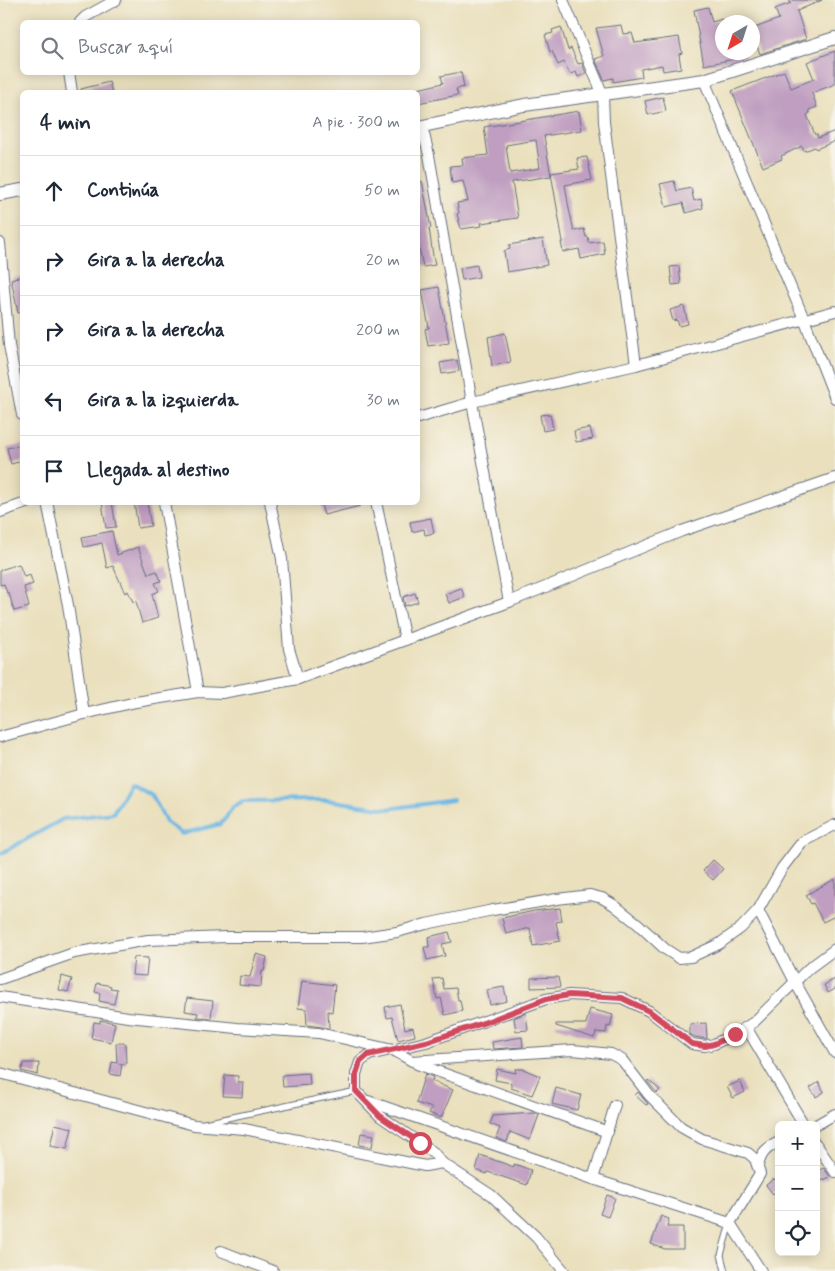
<!DOCTYPE html>
<html lang="es">
<meta charset="utf-8">
<style>
body{margin:0;font-family:Mynerve,sans-serif;background:#f6f6f7;color:#1f2937}
.controls{position:absolute;right:15px;bottom:15px;display:grid;overflow:hidden;border-radius:8px;box-shadow:0 2px 12px #0003}
.controls button{width:45px;height:45px;display:grid;place-items:center;padding:0;border:0;border-bottom:1px solid #e0e1e3;background:#fff;color:#1f2937;font:25px sans-serif}
.compass{position:absolute;left:715px;top:15px;width:45px;height:45px;border-radius:50%;background:#fff;box-shadow:0 2px 12px #0003;rotate:219deg}
.stop{position:absolute;width:15px;height:15px;margin:-11px;border:4px solid #d1495b;border-radius:50%;background:#fff}
.stop.end{background:#d1495b;border-color:#fff;box-shadow:0 1px 5px #0008}
.list{margin:0;padding:0;list-style:none}
h2{display:flex;justify-content:space-between;align-items:center;height:65px;margin:0;padding:0 20px;font-size:21px}
h2 small{font-size:16px;font-weight:400;color:#747a83}
.list li{display:grid;grid-template-columns:32px 1fr auto;gap:15px;align-items:center;box-sizing:border-box;height:70px;padding:0 20px;border-top:1px solid #e0e1e3}
.list b{display:block;font-size:19px;white-space:nowrap}
.list em{font-size:16px;font-style:normal;color:#747a83}
.icon{flex:none;width:28px;height:28px;fill:none;stroke:currentColor;stroke-width:2;stroke-linecap:round;stroke-linejoin:round}
.map{position:relative;flex:none;width:835px;height:1271px;overflow:hidden}
.search{position:absolute;background:#fff;box-shadow:0 2px 12px #0003;left:20px;top:20px;width:400px;height:55px;display:flex;align-items:center;gap:12px;box-sizing:border-box;padding:0 18px;border-radius:8px;color:#747a83;font-size:19px}
.panel{position:absolute;background:#fff;box-shadow:0 2px 12px #0003;left:20px;top:90px;width:400px;height:415px;border-radius:8px}
.map>svg:first-child{display:block}
.lines{fill:none;stroke-linecap:round;stroke-linejoin:round}
.stream{stroke:#6bb7e4;stroke-width:4}
.building{fill:#bf9ec1;fill-rule:evenodd}
.service-casing{stroke:#636d7f;stroke-width:7}
.minor-casing{stroke:#636d7f;stroke-width:12}
.tertiary-casing{stroke:#636d7f;stroke-width:14}
.service{stroke:#fff;stroke-width:5}
.minor{stroke:#fff;stroke-width:10}
.tertiary{stroke:#fff;stroke-width:12}
.route{stroke:#d1495b;stroke-width:6}
</style>
<div class="map">
<svg width="835" height="1271" viewBox="0 0 835 1271">
<rect width="100%" height="100%" fill="#f7f3e8"/>
<filter id="ink" filterUnits="userSpaceOnUse"><feTurbulence type="fractalNoise" baseFrequency=".02" numOctaves="2"/><feDisplacementMap in="SourceGraphic" scale="10" xChannelSelector="R" yChannelSelector="G"/><feConvolveMatrix kernelMatrix="1 2 1 2 8 2 1 2 1" color-interpolation-filters="sRGB"/></filter>
<filter id="wash" filterUnits="userSpaceOnUse"><feTurbulence type="fractalNoise" baseFrequency=".0096" numOctaves="4" result="noise"/><feDisplacementMap in="SourceGraphic" scale="20" xChannelSelector="R" yChannelSelector="G"/><feGaussianBlur stdDeviation="1.12" result="paint"/><feColorMatrix in="noise" values="0 0 0 0 0 0 0 0 0 0 0 0 0 0 0 0 0 1.4 0 .05"/><feComposite in="paint" operator="in"/></filter>
<g filter="url(#wash)">
<rect width="100%" height="100%" fill="#eae0bd"/>
<g class="lines">
<polyline class="stream" points="0,854 63,819 113,813 130,783 152,795 166,822 182,834 220,824 225,819 233,807 243,801 327,800 387,809 453,800"/>
</g>
<g id="blocks">
<g class="building">
<polygon points="789,0 822,0 797,11 806,39 760,54 752,33 752,29 779,19 775,9 791,3"/>
<polygon points="708,7 712,22 722,19 722,52 745,52 745,57 704,65 694,10"/>
<polygon points="621,25 623,34 632,33 635,43 679,37 682,53 679,54 681,68 663,71 662,65 641,69 642,77 613,82 613,78 604,80 595,59 604,56 596,28"/>
<polygon points="561,27 568,50 571,48 578,64 582,63 586,73 578,77 576,72 570,74 564,62 558,65 552,51 550,52 545,35 553,33 552,30"/>
<polygon points="835,51 835,84 812,93 817,107 809,110 810,113 807,115 815,135 817,134 818,138 835,131 835,141 816,149 815,147 804,151 802,146 781,156 782,159 763,167 732,91 784,71 791,88 814,79 807,62"/>
<polygon points="461,72 464,87 456,89 458,95 418,103 418,89 443,83 441,76"/>
<polygon points="109,82 112,92 81,92 81,89"/>
<polygon points="663,97 666,111 648,115 645,101"/>
<path d="M579,111L582,130L544,136L551,176L512,182L518,218L481,223L482,226L461,229L457,214L459,213L457,203L468,201L463,181L452,183L450,166L463,165L462,158L488,155L484,127ZM536,140L540,168L510,173L506,145Z"/>
<polygon points="587,157 592,180 565,185 569,209 574,231 584,229 586,237 588,237 589,243 603,241 605,254 581,259 579,249 563,252 561,242 563,242 551,173 579,169 577,158"/>
<polygon points="422,181 431,228 429,228 433,256 435,265 423,267 418,242 418,182"/>
<polygon points="674,181 677,191 691,188 694,201 701,199 703,208 686,213 683,203 666,207 660,184"/>
<polygon points="543,239 547,265 507,272 504,251 510,249 509,245"/>
<polygon points="477,265 479,277 462,280 460,268"/>
<polygon points="679,266 681,284 672,285 670,267"/>
<polygon points="22,276 22,312 18,313 11,279"/>
<polygon points="439,287 449,343 428,346 425,329 429,328 422,290"/>
<polygon points="684,306 688,324 679,326 677,320 673,321 670,310"/>
<polygon points="505,333 511,362 492,366 488,337"/>
<polygon points="457,360 459,371 442,374 440,363"/>
<polygon points="550,414 553,429 543,431 540,415"/>
<polygon points="590,428 593,439 576,442 574,431"/>
<polygon points="22,445 22,461 11,464 7,448"/>
<polygon points="102,502 112,502 116,527 106,528"/>
<polygon points="134,502 147,502 151,526 138,528"/>
<polygon points="331,502 359,502 360,506 324,515 321,505"/>
<polygon points="431,518 434,533 425,535 424,529 412,532 410,522"/>
<polygon points="112,531 117,555 138,547 148,574 157,571 161,581 155,583 159,591 152,594 158,618 142,623 136,601 133,602 128,591 125,593 113,566 107,568 102,543 84,547 82,537"/>
<polygon points="19,564 24,577 30,575 33,584 24,587 29,607 14,611 9,593 7,593 4,584 0,585 0,570"/>
<polygon points="461,588 465,597 449,603 445,594"/>
<polygon points="415,593 418,602 405,606 403,597"/>
<polygon points="713,860 723,869 713,880 703,871"/>
<polygon points="835,879 835,916 823,922 813,903 811,904 806,895"/>
<polygon points="560,908 562,921 556,922 560,941 533,946 530,928 506,934 502,918 534,911"/>
<polygon points="449,932 452,942 442,944 445,956 427,960 424,947 429,947 428,937"/>
<polygon points="256,954 267,957 264,971 262,971 261,987 239,985 240,976 250,977"/>
<polygon points="134,957 148,958 146,976 132,975"/>
<polygon points="62,976 72,979 68,992 59,990"/>
<polygon points="558,977 560,987 531,988 531,978"/>
<polygon points="442,978 444,989 456,988 458,1000 460,1000 462,1011 445,1015 441,998 437,999 433,979"/>
<polygon points="835,979 835,989 828,993 824,985"/>
<polygon points="302,981 335,985 332,1012 328,1011 329,1028 307,1025 306,1009 298,1008"/>
<polygon points="97,983 111,986 110,988 117,989 114,1004 99,1001 100,993 95,992"/>
<polygon points="504,987 507,1001 490,1005 487,990"/>
<polygon points="187,998 213,1001 211,1018 197,1017 198,1013 185,1011"/>
<polygon points="400,1004 405,1029 413,1027 415,1036 398,1040 392,1017 387,1018 385,1007"/>
<polygon points="590,1009 613,1015 610,1027 607,1026 606,1033 596,1032 594,1038 556,1026 556,1024 586,1024"/>
<polygon points="526,1013 528,1030 516,1031 514,1018"/>
<polygon points="100,1020 115,1023 111,1042 91,1038 94,1022 100,1023"/>
<polygon points="706,1023 707,1039 695,1037 690,1034 690,1024"/>
<polygon points="522,1037 523,1047 493,1049 492,1042"/>
<polygon points="116,1043 125,1043 126,1064 119,1064 122,1064 120,1076 110,1074 112,1062 117,1063"/>
<polygon points="24,1063 39,1063 38,1075 21,1071"/>
<polygon points="497,1069 516,1073 515,1069 523,1069 540,1076 532,1095 511,1088 511,1083 495,1080"/>
<polygon points="309,1073 310,1085 283,1087 282,1075"/>
<polygon points="425,1074 433,1077 432,1081 453,1090 441,1118 429,1113 432,1108 416,1103"/>
<polygon points="225,1075 238,1076 238,1082 243,1082 242,1097 223,1096"/>
<polygon points="648,1080 660,1090 657,1093 647,1081"/>
<polygon points="740,1081 745,1092 733,1098 727,1087"/>
<polygon points="819,1082 824,1092 816,1097 810,1088"/>
<polygon points="556,1088 581,1095 577,1110 552,1104"/>
<polygon points="638,1092 648,1104 646,1105 635,1095"/>
<polygon points="533,1113 539,1115 530,1140 510,1132 507,1142 496,1138 500,1128 490,1124 493,1116"/>
<polygon points="55,1124 72,1128 67,1149 50,1146"/>
<polygon points="361,1133 374,1135 372,1147 359,1145"/>
<polygon points="480,1155 514,1167 514,1164 531,1170 527,1185 488,1172 487,1174 476,1170"/>
<polygon points="824,1168 830,1177 821,1181 817,1171"/>
<polygon points="774,1179 779,1184 779,1189 773,1194 766,1185"/>
<polygon points="607,1195 615,1198 608,1217 600,1214"/>
<polygon points="661,1216 669,1219 667,1227 683,1227 683,1249 665,1249 651,1244"/>
</g>
</g>
</g>
<g filter="url(#ink)">
<use href="#blocks" fill-opacity="0" stroke="#636d7f" stroke-width="1"/>
<g class="lines">
<defs>
<g id="service">
<polyline points="204,1123 356,1091"/>
<polyline points="725,1271 721,1255 730,1223"/>
</g>
<g id="minor">
<polyline points="563,0 603,95 604,122 636,365"/>
<polyline points="80,22 85,17 116,0"/>
<polyline points="69,72 72,92"/>
<polyline points="704,80 804,319 835,398"/>
<polyline points="422,126 429,155 472,402 509,602"/>
<polyline points="0,243 9,345 22,415"/>
<polyline points="418,418 472,402 636,365 835,311"/>
<polyline points="47,502 68,605 84,714"/>
<polyline points="164,502 198,692"/>
<polyline points="270,502 282,559 289,649 298,679"/>
<polyline points="376,502 405,640"/>
<polyline points="0,512 29,502"/>
<polyline points="0,737 84,714 136,702 198,692 222,693 298,679 509,602 682,531 835,478"/>
<polyline points="758,910 795,982 835,1053"/>
<polyline points="0,979 74,953 148,940 226,937 362,937 397,932 426,924 493,910 557,899 590,895 602,898 614,905 638,924 665,949 679,958 691,957 719,944 741,928 758,910 782,868 802,842 835,825"/>
<polyline points="0,997 128,1017 237,1028 319,1033 393,1050 412,1061 573,1050 611,1054 622,1060 649,1095 681,1127 702,1139 748,1153 755,1159 760,1174 730,1223 761,1271"/>
<polyline points="746,1027 804,1125"/>
<polyline points="417,1064 608,1132"/>
<polyline points="0,1073 194,1125 244,1129 425,1166 442,1163 433,1152 380,1116 356,1091 356,1074 360,1062 369,1055 426,1042 546,999 569,995 622,998 649,1011 692,1044 705,1046 714,1044 735,1034 754,1022 808,969 835,949"/>
<polyline points="368,1101 593,1179 730,1223"/>
<polyline points="816,1125 835,1114"/>
<polyline points="816,1144 835,1172"/>
<polyline points="442,1163 491,1195 536,1237 564,1271"/>
<path d="M758,1166C761,1153 766,1148 779,1142"/>
<polyline points="593,1179 615,1105"/>
<polyline points="221,1251 273,1271"/>
</g>
<g id="tertiary">
<polyline points="418,127 524,105 704,80 835,38"/>
<polyline points="0,194 22,190"/>
</g>
</defs>
<use href="#service" class="service-casing"/>
<use href="#minor" class="minor-casing"/>
<use href="#tertiary" class="tertiary-casing"/>
<use href="#service" class="service"/>
<use href="#minor" class="minor"/>
<use href="#tertiary" class="tertiary"/>
</g>
</g>
<g class="lines" filter="url(#ink)">
<polyline class="route" points="420,1143 380,1116 356,1091 356,1074 360,1062 368,1055 426,1042 489,1021 546,999 569,995 622,998 649,1011 692,1044 705,1046 714,1044 735,1034"/>
</g>
</svg>
<div class="controls">
<button>+</button>
<button>−</button>
<button><svg class="icon" aria-label="locate" viewBox="0 0 24 24"><circle cx="12" cy="12" r="6"/><path d="M12 2v4M12 18v4M2 12h4M18 12h4"/></svg></button>
</div>
<svg class="compass" viewBox="-18 -18 36 36"><path d="M0-13l5 13h-10z" fill="#e53935"/><path d="M0 13l5-13h-10z" fill="#747a83"/></svg>
<div class="stop" style="left:420px;top:1143px"></div>
<div class="stop end" style="left:735px;top:1034px"></div>
<div class="search"><svg class="icon" aria-label="search" viewBox="0 0 24 24"><circle cx="10" cy="10" r="6"/><path d="M15 15l6 6"/></svg>Buscar aquí</div>
<section class="panel">
<h2>4 min<small>A pie · 300 m</small></h2>
<ul class="list">
<li><svg class="icon" aria-label="ahead" viewBox="0 0 24 24"><path d="M12 20V5M6 11l6-6 6 6"/></svg><div><b>Continúa</b></div><em>50 m</em></li>
<li><svg class="icon" aria-label="right" viewBox="0 0 24 24"><path d="M7 20v-9h11M14 6l5 5-5 5"/></svg><div><b>Gira a la derecha</b></div><em>20 m</em></li>
<li><svg class="icon" aria-label="right" viewBox="0 0 24 24"><path d="M7 20v-9h11M14 6l5 5-5 5"/></svg><div><b>Gira a la derecha</b></div><em>200 m</em></li>
<li><svg class="icon" aria-label="left" viewBox="0 0 24 24"><path d="M17 20v-9H6M10 6l-5 5 5 5"/></svg><div><b>Gira a la izquierda</b></div><em>30 m</em></li>
<li><svg class="icon" aria-label="arrive" viewBox="0 0 24 24"><path d="M6 21V4h12l-3 4 3 4H6"/></svg><div><b>Llegada al destino</b></div></li>
</ul>
</section>
</div>
